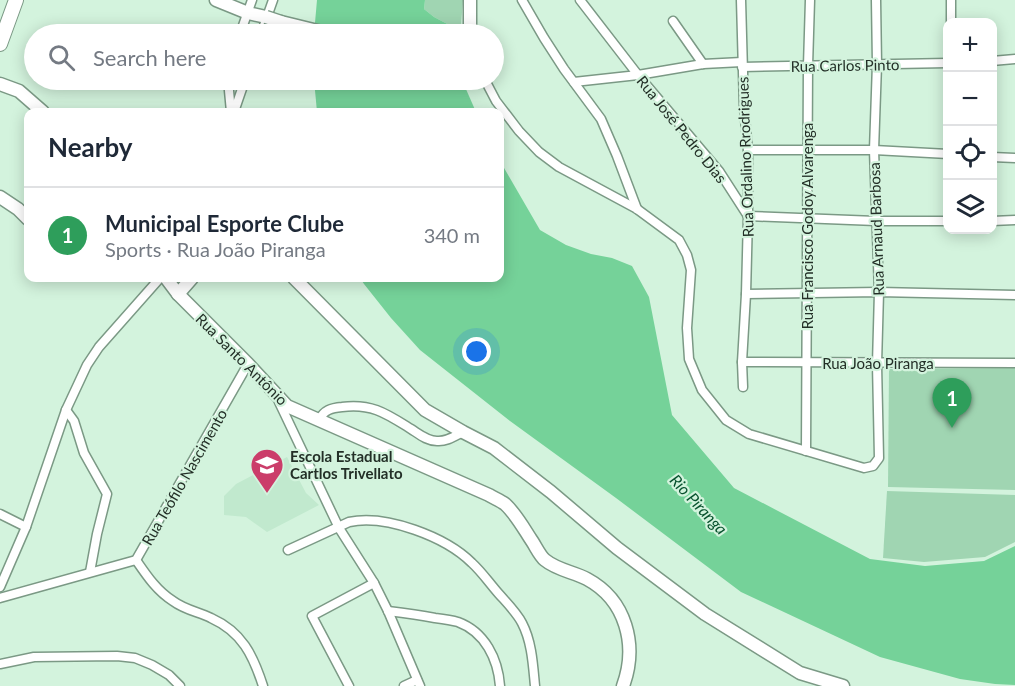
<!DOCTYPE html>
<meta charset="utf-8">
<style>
body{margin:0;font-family:Lato,sans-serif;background:#f2f2f3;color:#1f2937}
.controls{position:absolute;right:18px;top:18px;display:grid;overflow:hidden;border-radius:12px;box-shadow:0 3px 15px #0003}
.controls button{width:54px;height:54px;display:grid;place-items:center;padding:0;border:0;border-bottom:2px solid #e0e1e3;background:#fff;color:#1f2937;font:30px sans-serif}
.you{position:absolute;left:477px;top:352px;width:21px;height:21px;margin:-15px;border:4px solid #fff;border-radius:50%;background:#1a73e8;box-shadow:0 0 0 9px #1a73e833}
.badge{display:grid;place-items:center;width:39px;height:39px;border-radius:50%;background:#1a73e8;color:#fff;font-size:20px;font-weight:700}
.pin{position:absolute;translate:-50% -50px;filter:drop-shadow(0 2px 3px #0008)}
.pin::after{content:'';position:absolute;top:32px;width:21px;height:18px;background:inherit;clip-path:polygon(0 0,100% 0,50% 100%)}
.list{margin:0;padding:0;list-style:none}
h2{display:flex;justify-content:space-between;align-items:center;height:78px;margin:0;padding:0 24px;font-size:26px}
h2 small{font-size:20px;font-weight:400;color:#747a83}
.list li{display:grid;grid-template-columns:39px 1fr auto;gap:18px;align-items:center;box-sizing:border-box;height:96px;padding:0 24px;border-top:2px solid #e0e1e3}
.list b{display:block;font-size:22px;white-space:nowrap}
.list p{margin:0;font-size:20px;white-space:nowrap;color:#747a83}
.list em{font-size:20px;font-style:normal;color:#747a83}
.icon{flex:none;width:33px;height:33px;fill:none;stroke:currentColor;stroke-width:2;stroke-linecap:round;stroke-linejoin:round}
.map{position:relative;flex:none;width:1015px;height:686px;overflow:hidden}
.search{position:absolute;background:#fff;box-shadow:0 3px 15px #0003;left:24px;top:24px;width:480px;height:66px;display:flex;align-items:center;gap:15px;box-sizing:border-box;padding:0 21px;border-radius:33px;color:#747a83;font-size:22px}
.panel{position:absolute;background:#fff;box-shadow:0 3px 15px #0003;left:24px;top:108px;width:480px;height:174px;border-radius:12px}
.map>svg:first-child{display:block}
.built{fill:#c1e9ce}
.green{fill:#a0d5b2}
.water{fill:#75d299}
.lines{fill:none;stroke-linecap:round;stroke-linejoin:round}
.street-casing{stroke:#7b9985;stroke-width:11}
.secondary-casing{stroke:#7b9985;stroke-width:15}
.primary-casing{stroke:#7b9985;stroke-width:16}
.street{stroke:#fff;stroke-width:8}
.secondary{stroke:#fff;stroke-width:12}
.primary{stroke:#fff;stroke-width:14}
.secondary-bridge-casing{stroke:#7b9985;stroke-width:15;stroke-linecap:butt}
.secondary-bridge{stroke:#fff;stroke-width:12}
.labels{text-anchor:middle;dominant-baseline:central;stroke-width:4.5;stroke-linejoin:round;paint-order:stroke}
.street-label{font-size:15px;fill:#232f27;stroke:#d3f3dd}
.poi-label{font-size:15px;font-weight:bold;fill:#232f27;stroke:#d3f3dd;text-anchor:start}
.water-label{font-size:16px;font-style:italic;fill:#09532f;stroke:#d3f3dd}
</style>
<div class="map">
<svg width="1015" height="686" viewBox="0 0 1015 686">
<rect width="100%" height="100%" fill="#d3f3dd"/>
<polygon class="built" points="287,457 306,493 319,505 267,532 246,517 224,515 224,496 236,484"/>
<g class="green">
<polygon points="425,0 463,0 461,25 455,28 434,17 424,9"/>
<polygon points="1015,368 1015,490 888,487 889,369"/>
<polygon points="887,491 1015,495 1015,542 985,557 924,562 883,558"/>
</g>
<g class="water">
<polygon points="317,0 425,0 424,9 434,17 455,28 454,34 314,34"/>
<polygon points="314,80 462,80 476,112 317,112"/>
<polygon points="500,161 540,230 566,245 591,254 612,258 632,266 649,297 672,415 734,488 870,559 925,566 984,561 1015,546 1015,685 995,684 960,679 880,657 741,592 616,498 510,421 420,350 391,318 364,284 360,278 500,278"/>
</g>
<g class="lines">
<defs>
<g id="street">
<polyline points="522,0 544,38 564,69 601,119 617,156 637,209"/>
<polyline points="580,0 638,75 719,171 748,216"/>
<polyline points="741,0 744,108 748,150 748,216 746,294 742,362 743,387"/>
<polyline points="951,0 951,22"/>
<polyline points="673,21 703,64"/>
<polyline points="240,34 252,0"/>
<polyline points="261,34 273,0"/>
<polyline points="992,61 1015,59"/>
<polyline points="742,67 948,63"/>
<polyline points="228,80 231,112"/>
<polyline points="485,80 496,101 519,131 539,152 559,167 637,209 679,240 687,255 691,270 687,328 689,359 702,390 726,420 749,434 864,468 873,466 879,458 877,364 879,292 874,150 877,64 876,0"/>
<polyline points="574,82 638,75 703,64 742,62"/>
<polyline points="234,112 245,80"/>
<polyline points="748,150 874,150 948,154"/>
<polyline points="992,157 1015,158"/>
<polyline points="748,216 876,221 948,221"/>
<polyline points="992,221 1015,220"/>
<polyline points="746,294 879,292 1015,295"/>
<polyline points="742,362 1015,363"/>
<polyline points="279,402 339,528 374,583 388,611 420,686"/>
<polyline points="66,410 74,421 84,453 107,494 97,534 90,572"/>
<path d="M319,420C324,410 331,408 342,407C372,403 387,414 411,429C419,434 427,441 437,441C446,442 455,436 463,432"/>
<polyline points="806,451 808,66 810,0"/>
<polyline points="0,514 26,527"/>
<path d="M288,550L349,522C386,514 446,537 472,563C482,572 490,584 499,594C507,603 517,613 522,623C532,642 533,665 535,686"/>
<path d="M136,560C147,576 157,591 173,601C185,610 199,612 211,618C242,632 253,655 263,686"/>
<polyline points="0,587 26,527 66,410 87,365 99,347 160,278"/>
<polyline points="0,598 136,560 248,364"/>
<path d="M388,611C404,613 419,615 435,618C443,619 451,620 458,622C485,632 498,659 500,686"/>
<polyline points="0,664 34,657 117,656 135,658 152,665 169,675 180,686"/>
<polyline points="349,686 312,616 374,583"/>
<polyline points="404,686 417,680"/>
</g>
<g id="secondary">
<polyline points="216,0 248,13 266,17"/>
<polyline points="470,0 470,34"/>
<polyline points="281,22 330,34"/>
<polyline points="0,84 19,91 43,112"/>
<polyline points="0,197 18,209 28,219"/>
<path d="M166,278L178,294L248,364L287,406L489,495C494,498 501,501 505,504C516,514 524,529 532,541C536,547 540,556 545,560C557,570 574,572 587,579C626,600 638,645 623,686"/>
<polyline points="294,278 425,410 463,432 494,448 551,492 617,548 705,614 800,673 843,686"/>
<polyline points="178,294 192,278"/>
</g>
<polyline id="primary" points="0,44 16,0"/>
</defs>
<use href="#street" class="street-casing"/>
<use href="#secondary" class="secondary-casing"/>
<use href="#primary" class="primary-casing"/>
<use href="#street" class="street"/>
<use href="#secondary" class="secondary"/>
<use href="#primary" class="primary"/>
<defs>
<polyline id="secondary-bridge" points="266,17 281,22"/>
</defs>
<use href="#secondary-bridge" class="secondary-bridge-casing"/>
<use href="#secondary-bridge" class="secondary-bridge"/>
</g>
<defs>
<symbol id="school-pin" viewBox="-11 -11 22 30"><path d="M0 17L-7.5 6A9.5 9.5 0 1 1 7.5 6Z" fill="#cb3d6a" stroke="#d3f3dd"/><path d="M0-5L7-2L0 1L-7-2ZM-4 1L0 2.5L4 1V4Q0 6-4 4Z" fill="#fff"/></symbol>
</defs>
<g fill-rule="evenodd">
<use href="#school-pin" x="248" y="446" width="38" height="52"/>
</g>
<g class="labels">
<g class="street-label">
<text transform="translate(845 65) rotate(-1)">Rua Carlos Pinto</text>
<text transform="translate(682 129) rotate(51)">Rua José Pedro Dias</text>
<text transform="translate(745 157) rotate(-92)">Rua Ordalino Rrodrigues</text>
<text transform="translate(807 226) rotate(-90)">Rua Francisco Godoy Alvarenga</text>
<text transform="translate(876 229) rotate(-92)">Rua Arnaud Barbosa</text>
<text transform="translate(242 359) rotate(45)">Rua Santo Antônio</text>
<text x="878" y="363">Rua João Piranga</text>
<text transform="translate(184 477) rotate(-60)">Rua Teófilo Nascimento</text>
</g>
<g class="poi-label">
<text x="290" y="456">Escola Estadual<tspan x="290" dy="17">Cartlos Trivellato</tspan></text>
</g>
<g class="water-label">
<text transform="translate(699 504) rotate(47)">Rio Piranga</text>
</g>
</g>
</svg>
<div class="controls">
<button>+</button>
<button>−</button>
<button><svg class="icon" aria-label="locate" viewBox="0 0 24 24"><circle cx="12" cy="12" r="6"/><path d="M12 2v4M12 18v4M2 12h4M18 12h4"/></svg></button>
<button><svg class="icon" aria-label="layers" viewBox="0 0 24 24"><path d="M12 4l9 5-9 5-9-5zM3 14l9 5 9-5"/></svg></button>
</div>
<div class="you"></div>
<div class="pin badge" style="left:952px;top:428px;background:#2e9e5b">1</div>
<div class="search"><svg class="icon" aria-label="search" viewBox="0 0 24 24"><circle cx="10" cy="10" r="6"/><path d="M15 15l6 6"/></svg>Search here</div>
<section class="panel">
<h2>Nearby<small></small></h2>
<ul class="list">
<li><span class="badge" style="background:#2e9e5b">1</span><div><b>Municipal Esporte Clube</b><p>Sports · Rua João Piranga</p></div><em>340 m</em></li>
</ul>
</section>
</div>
